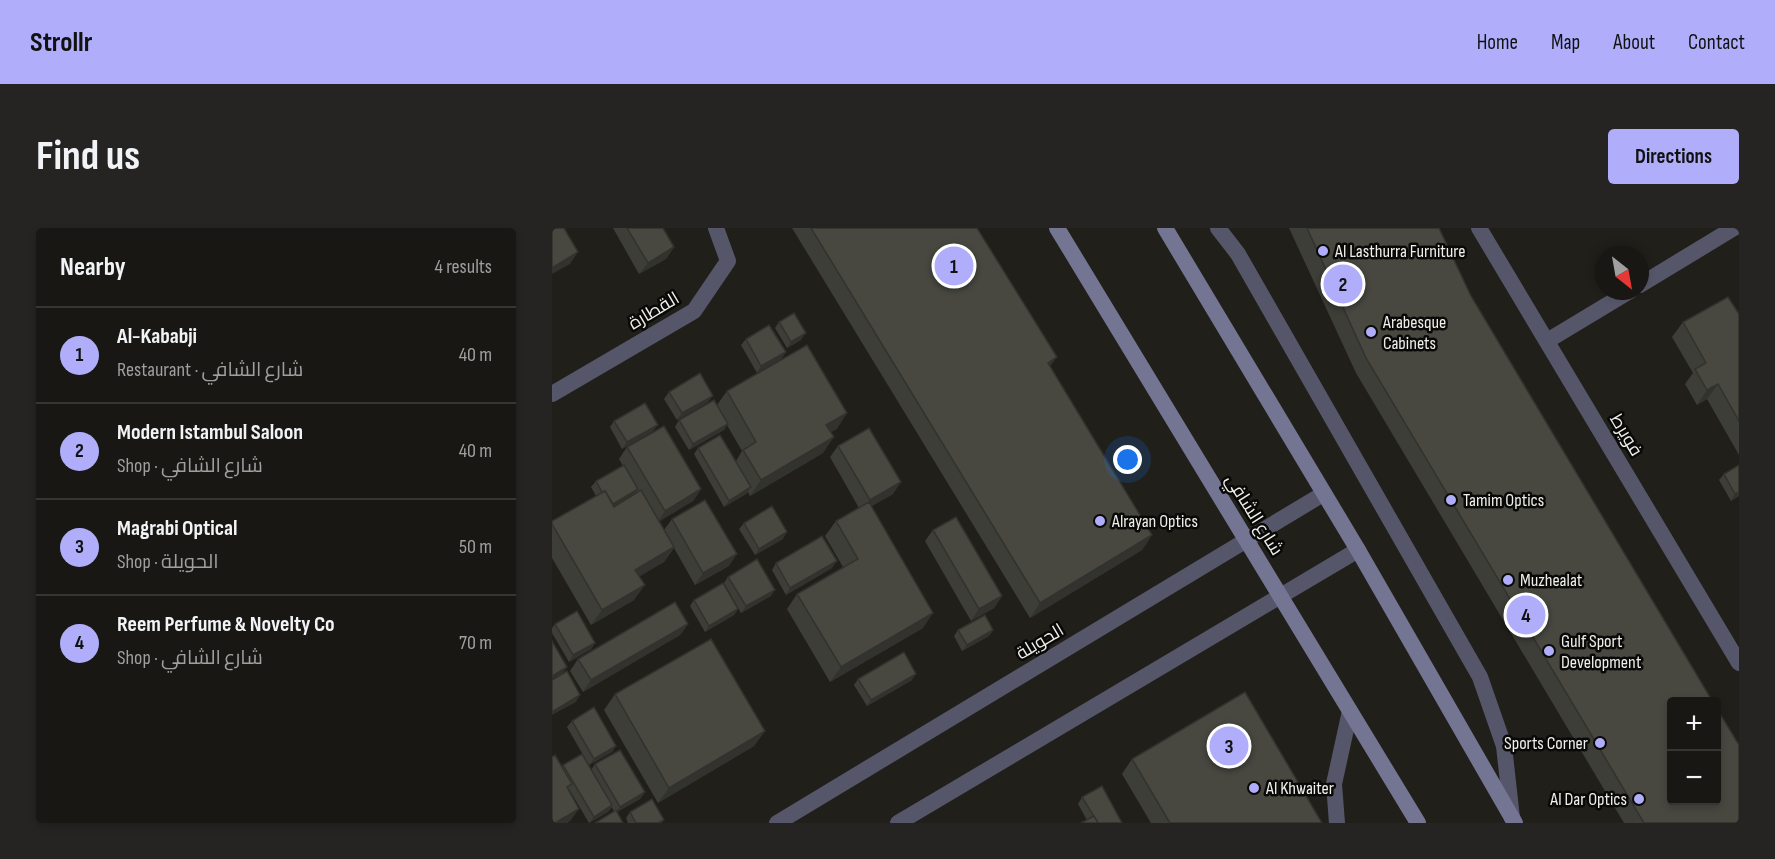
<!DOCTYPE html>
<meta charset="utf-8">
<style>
body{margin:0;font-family:"Sofia Sans Condensed",Cairo,sans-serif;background:#252422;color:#f1f3f6}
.controls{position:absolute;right:18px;bottom:18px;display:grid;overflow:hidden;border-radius:6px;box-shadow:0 3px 9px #0003}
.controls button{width:54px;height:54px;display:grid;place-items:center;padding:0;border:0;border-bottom:2px solid #363634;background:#181714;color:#f1f3f6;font:30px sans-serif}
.compass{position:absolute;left:1043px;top:18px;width:54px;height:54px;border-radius:50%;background:#181714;box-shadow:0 3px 9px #0003;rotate:149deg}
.you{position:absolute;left:576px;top:232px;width:21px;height:21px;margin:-15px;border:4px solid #fff;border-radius:50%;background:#1a73e8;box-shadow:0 0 0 9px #1a73e833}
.badge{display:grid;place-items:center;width:39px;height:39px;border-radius:50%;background:#b0aefa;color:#111;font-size:20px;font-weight:700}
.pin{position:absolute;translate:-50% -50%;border:3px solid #fff;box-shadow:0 2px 6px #0006}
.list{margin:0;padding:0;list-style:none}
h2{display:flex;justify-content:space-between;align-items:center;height:78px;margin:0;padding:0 24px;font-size:26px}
h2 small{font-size:20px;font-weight:400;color:#9f9fa0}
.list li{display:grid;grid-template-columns:39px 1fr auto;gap:18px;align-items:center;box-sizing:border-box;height:96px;padding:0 24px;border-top:2px solid #363634}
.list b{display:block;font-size:22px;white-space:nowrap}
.list p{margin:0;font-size:20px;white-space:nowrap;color:#9f9fa0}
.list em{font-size:20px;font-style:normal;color:#9f9fa0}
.map{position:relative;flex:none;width:1187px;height:595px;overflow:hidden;border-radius:6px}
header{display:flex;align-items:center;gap:36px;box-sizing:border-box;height:84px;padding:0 30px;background:#b0aefa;color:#111}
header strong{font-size:28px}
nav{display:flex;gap:33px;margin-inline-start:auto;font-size:21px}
.intro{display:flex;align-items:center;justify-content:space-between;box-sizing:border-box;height:144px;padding:0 36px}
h1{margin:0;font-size:42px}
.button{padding:15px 27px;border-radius:6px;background:#b0aefa;color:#111;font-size:21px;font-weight:700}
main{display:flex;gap:36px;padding:0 36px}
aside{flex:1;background:#181714;border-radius:6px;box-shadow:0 3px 9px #0003}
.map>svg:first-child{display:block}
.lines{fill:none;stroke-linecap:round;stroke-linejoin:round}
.service{stroke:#555669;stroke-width:16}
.minor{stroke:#555669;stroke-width:16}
.secondary{stroke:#747493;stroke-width:16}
.wall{fill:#3e3e38}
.shaded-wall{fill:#32322e}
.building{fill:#484841;stroke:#32322e;stroke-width:1.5}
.poi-dot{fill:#b0aefa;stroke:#090907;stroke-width:2}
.labels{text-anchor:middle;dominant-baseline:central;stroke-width:5;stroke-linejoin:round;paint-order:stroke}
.poi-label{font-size:18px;fill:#f0efeb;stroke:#090907;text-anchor:start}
.street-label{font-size:18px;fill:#f0efeb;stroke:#090907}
</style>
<header>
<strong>Strollr</strong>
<nav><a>Home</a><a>Map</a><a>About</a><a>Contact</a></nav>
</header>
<div class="intro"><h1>Find us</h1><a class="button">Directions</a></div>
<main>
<aside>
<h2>Nearby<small>4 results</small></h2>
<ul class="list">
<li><span class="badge">1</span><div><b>Al-Kababji</b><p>Restaurant · شارع الشافي</p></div><em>40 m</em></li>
<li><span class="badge">2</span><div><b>Modern Istambul Saloon</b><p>Shop · شارع الشافي</p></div><em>40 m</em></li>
<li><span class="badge">3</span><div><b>Magrabi Optical</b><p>Shop · الحويلة</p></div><em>50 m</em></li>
<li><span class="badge">4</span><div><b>Reem Perfume &amp; Novelty Co</b><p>Shop · شارع الشافي</p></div><em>70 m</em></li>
</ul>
</aside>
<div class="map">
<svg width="1187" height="595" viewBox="0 0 1187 595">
<rect width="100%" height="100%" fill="#201f1a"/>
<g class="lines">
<g class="service">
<polyline points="666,0 686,26 928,449 952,518 960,590"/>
<polyline points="785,595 782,556 798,483"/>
</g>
<g class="minor">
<polyline points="927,0 1187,435"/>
<polyline points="1088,57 1182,0"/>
<polyline points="995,113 1078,63"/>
<polyline points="0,166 142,83 176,33 164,0"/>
<polyline points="225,595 771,266"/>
<polyline points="346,595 806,322"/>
</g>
<g class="secondary">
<polyline points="505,0 866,595"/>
<polyline points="613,0 806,322 963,595"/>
</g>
</g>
<g class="wall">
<polygon points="61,0 111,0 122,19 114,31 87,46"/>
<polygon points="240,0 425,0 498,139 600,307 590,322 478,390"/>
<polygon points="737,0 887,0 919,68 1187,595 1072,595 804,145"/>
<polygon points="1186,86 1187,86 1187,227 1155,171 1145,177 1133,156 1141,145 1120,109 1131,94"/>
<polygon points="227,94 249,112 235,120 223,100"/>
<polygon points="194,111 234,124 229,131 205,145 189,117"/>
<polygon points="175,163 285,201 278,204 271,225 198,268 196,264 194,266 172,279 142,226 146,220 184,233 190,223 175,197 172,202 137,222 123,199 127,192 165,177"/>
<polygon points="117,164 156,174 125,192 112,171"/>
<polygon points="62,193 101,203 70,221 58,199"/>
<polygon points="286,218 341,266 319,278 371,400 278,454 235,381 245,366 291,339 273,308 284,293 307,280 278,229"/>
<polygon points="75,219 149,261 141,273 107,293 112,302 120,291 177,338 143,357 122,320 112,334 87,348 82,372 39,397 0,330 0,293 44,268 39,259 44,253 71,238 67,231"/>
<polygon points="1187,237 1187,268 1179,273 1167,252 1172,246"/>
<polygon points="192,295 231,311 203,327 187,301"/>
<polygon points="381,302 450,368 442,380 419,393 373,313"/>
<polygon points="224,335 280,340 234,367 220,342"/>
<polygon points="176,349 219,368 189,385 172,355"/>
<polygon points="142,372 186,381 182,387 153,404 138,378"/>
<polygon points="3,396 43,415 39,421 17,434 0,405 0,400"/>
<polygon points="136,396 128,407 31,464 18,443 26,431"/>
<polygon points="406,402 441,402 437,408 410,423 402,408"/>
<polygon points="306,451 360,452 315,478 302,457"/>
<polygon points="63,466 213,503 202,518 106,575 52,482"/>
<polygon points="20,493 64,518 60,524 37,537 15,499"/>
<polygon points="580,531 770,595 599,595 570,546"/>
<polygon points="43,536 93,564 88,571 65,584 62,584 60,579 56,584 37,595 17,561 16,562 19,592 15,595 0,595 10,539 11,537 39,542"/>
<polygon points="530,569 570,595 535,592 526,576"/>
<polygon points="78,584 112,592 109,595 76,595 74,590"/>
</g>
<g class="shaded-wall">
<polygon points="122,19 114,31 87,46 96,35"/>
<polygon points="26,24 18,36 0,46 0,40"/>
<polygon points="254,105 249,112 235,120 239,114"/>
<polygon points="234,124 229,131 205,145 209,138"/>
<polygon points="505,129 494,144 496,135"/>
<polygon points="1166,156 1155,171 1145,177 1155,162"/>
<polygon points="161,168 156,174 125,192 130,185"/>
<polygon points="295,185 285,201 264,212 274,197"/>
<polygon points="176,196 172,202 137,222 141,216"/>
<polygon points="106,197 101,203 70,221 75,214"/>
<polygon points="282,209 271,225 198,268 209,252"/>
<polygon points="349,254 341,266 310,284 318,272"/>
<polygon points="199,259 194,266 172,279 177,273"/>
<polygon points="86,261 81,267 54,284 58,277"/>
<polygon points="149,261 141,273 105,295 113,283"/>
<polygon points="1187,264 1187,268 1179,273 1183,266"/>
<polygon points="235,304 231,311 203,327 207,321"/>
<polygon points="600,307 590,322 478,390 488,375"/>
<polygon points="122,319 112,334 73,357 83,342"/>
<polygon points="185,326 177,338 143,357 151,345"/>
<polygon points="285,333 280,340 234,367 238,360"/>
<polygon points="93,357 82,372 39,397 50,382"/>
<polygon points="223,362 219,368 189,385 194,378"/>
<polygon points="450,368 442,380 419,393 427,381"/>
<polygon points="186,381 182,387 153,404 157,398"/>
<polygon points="381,385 371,400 278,454 289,439"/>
<polygon points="136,396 128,407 31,464 39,452"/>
<polygon points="441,402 437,408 410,423 415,417"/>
<polygon points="43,415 39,421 17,434 21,427"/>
<polygon points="15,439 11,445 0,451 0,448"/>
<polygon points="364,446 360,452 315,478 319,472"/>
<polygon points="28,467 24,474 0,487 0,484"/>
<polygon points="213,503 202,518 106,575 117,560"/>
<polygon points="64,518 60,524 37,537 42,531"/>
<polygon points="93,564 88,571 63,585 68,579"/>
<polygon points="60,577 56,584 37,595 42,589"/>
<polygon points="27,581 19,592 15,595 3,595"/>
</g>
<g class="building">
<polygon points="0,0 12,0 26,24 0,40"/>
<polygon points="75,0 111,0 122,19 96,35"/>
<polygon points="259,0 425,0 505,129 496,135 600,307 488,375"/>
<polygon points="755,0 887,0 919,68 1161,474 1119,474 1119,573 1164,573 1164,479 1187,517 1187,595 1092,595 814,130"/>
<polygon points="1176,69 1187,86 1187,193 1166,156 1155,162 1143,141 1154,135 1131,94"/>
<polygon points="242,85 254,105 239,114 227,94"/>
<polygon points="217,97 234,124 209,138 194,111"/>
<polygon points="255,117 295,185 274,197 282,209 209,252 191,222 204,214 175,163"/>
<polygon points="148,145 161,168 130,185 117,164"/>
<polygon points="162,172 176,196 141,216 127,192"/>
<polygon points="93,175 106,197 75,214 62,193"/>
<polygon points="112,198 149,261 113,283 75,219"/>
<polygon points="317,200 349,254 318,272 286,218"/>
<polygon points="168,207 199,259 177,273 146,220"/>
<polygon points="72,237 86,261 61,276 53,263 50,264 44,253"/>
<polygon points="1187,237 1187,264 1183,266 1172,246"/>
<polygon points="89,262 122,319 83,342 93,357 50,382 0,296 0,293 53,263 62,279"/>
<polygon points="153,272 185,326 151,345 120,291"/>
<polygon points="317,274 381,385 289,439 245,366 306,331 284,293"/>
<polygon points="220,278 235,304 207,321 192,295"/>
<polygon points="404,289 450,368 427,381 381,302"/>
<polygon points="270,308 285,333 238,360 224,335"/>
<polygon points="205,331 223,362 194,378 176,349"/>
<polygon points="171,355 186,381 157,398 142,372"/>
<polygon points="123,374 136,396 39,452 26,431"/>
<polygon points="25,383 43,415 21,427 3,396"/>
<polygon points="433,387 441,402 415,417 406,402"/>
<polygon points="159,411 213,503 117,560 63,466"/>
<polygon points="0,413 15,439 0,448"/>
<polygon points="352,424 364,446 319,472 306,451"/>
<polygon points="15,443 28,467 0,484 0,452"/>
<polygon points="693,464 770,595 618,595 580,531"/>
<polygon points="42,479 64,518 42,531 20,493"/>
<polygon points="68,522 93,564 68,579 43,536"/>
<polygon points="30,526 60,577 42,589 11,537"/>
<polygon points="3,527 20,556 15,559 27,581 3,595 0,595 0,529"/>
<polygon points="550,558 570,595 546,595 530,569"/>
<polygon points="100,571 112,592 106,595 84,595 78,584"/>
<polygon points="64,582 71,595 43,595"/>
<polygon points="542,588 546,595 529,595"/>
</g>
<g class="poi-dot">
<circle cx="771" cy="23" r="6"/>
<circle cx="819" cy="104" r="6"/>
<circle cx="899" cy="272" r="6"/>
<circle cx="548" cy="293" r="6"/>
<circle cx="956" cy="352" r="6"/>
<circle cx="997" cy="423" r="6"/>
<circle cx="1048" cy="515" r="6"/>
<circle cx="702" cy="560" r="6"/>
<circle cx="1087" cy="571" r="6"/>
</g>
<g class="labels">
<g class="poi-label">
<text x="783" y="23">Al Lasthurra Furniture</text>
<text x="831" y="94">Arabesque<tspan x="831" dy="21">Cabinets</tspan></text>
<text x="911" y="272">Tamim Optics</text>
<text x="560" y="293">Alrayan Optics</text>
<text x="968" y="352">Muzhealat</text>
<text x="1009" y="413">Gulf Sport<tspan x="1009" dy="21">Development</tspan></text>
<text x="1036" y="515" text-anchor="end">Sports Corner</text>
<text x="714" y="560">Al Khwaiter</text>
<text x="1075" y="571" text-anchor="end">Al Dar Optics</text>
</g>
<g class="street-label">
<text transform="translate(102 83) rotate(-31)">القطارة</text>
<text transform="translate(1074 207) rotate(59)">فويرط</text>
<text transform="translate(702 287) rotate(58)">شارع الشافي</text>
<text transform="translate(488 414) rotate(-31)">الحويلة</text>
</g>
</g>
</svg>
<div class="controls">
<button>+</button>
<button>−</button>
</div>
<svg class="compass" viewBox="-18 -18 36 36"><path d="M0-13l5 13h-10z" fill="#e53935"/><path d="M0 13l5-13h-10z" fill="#9f9fa0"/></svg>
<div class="you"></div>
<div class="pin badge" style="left:402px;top:38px">1</div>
<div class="pin badge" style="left:791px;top:56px">2</div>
<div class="pin badge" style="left:677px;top:518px">3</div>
<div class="pin badge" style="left:974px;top:387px">4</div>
</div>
</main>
